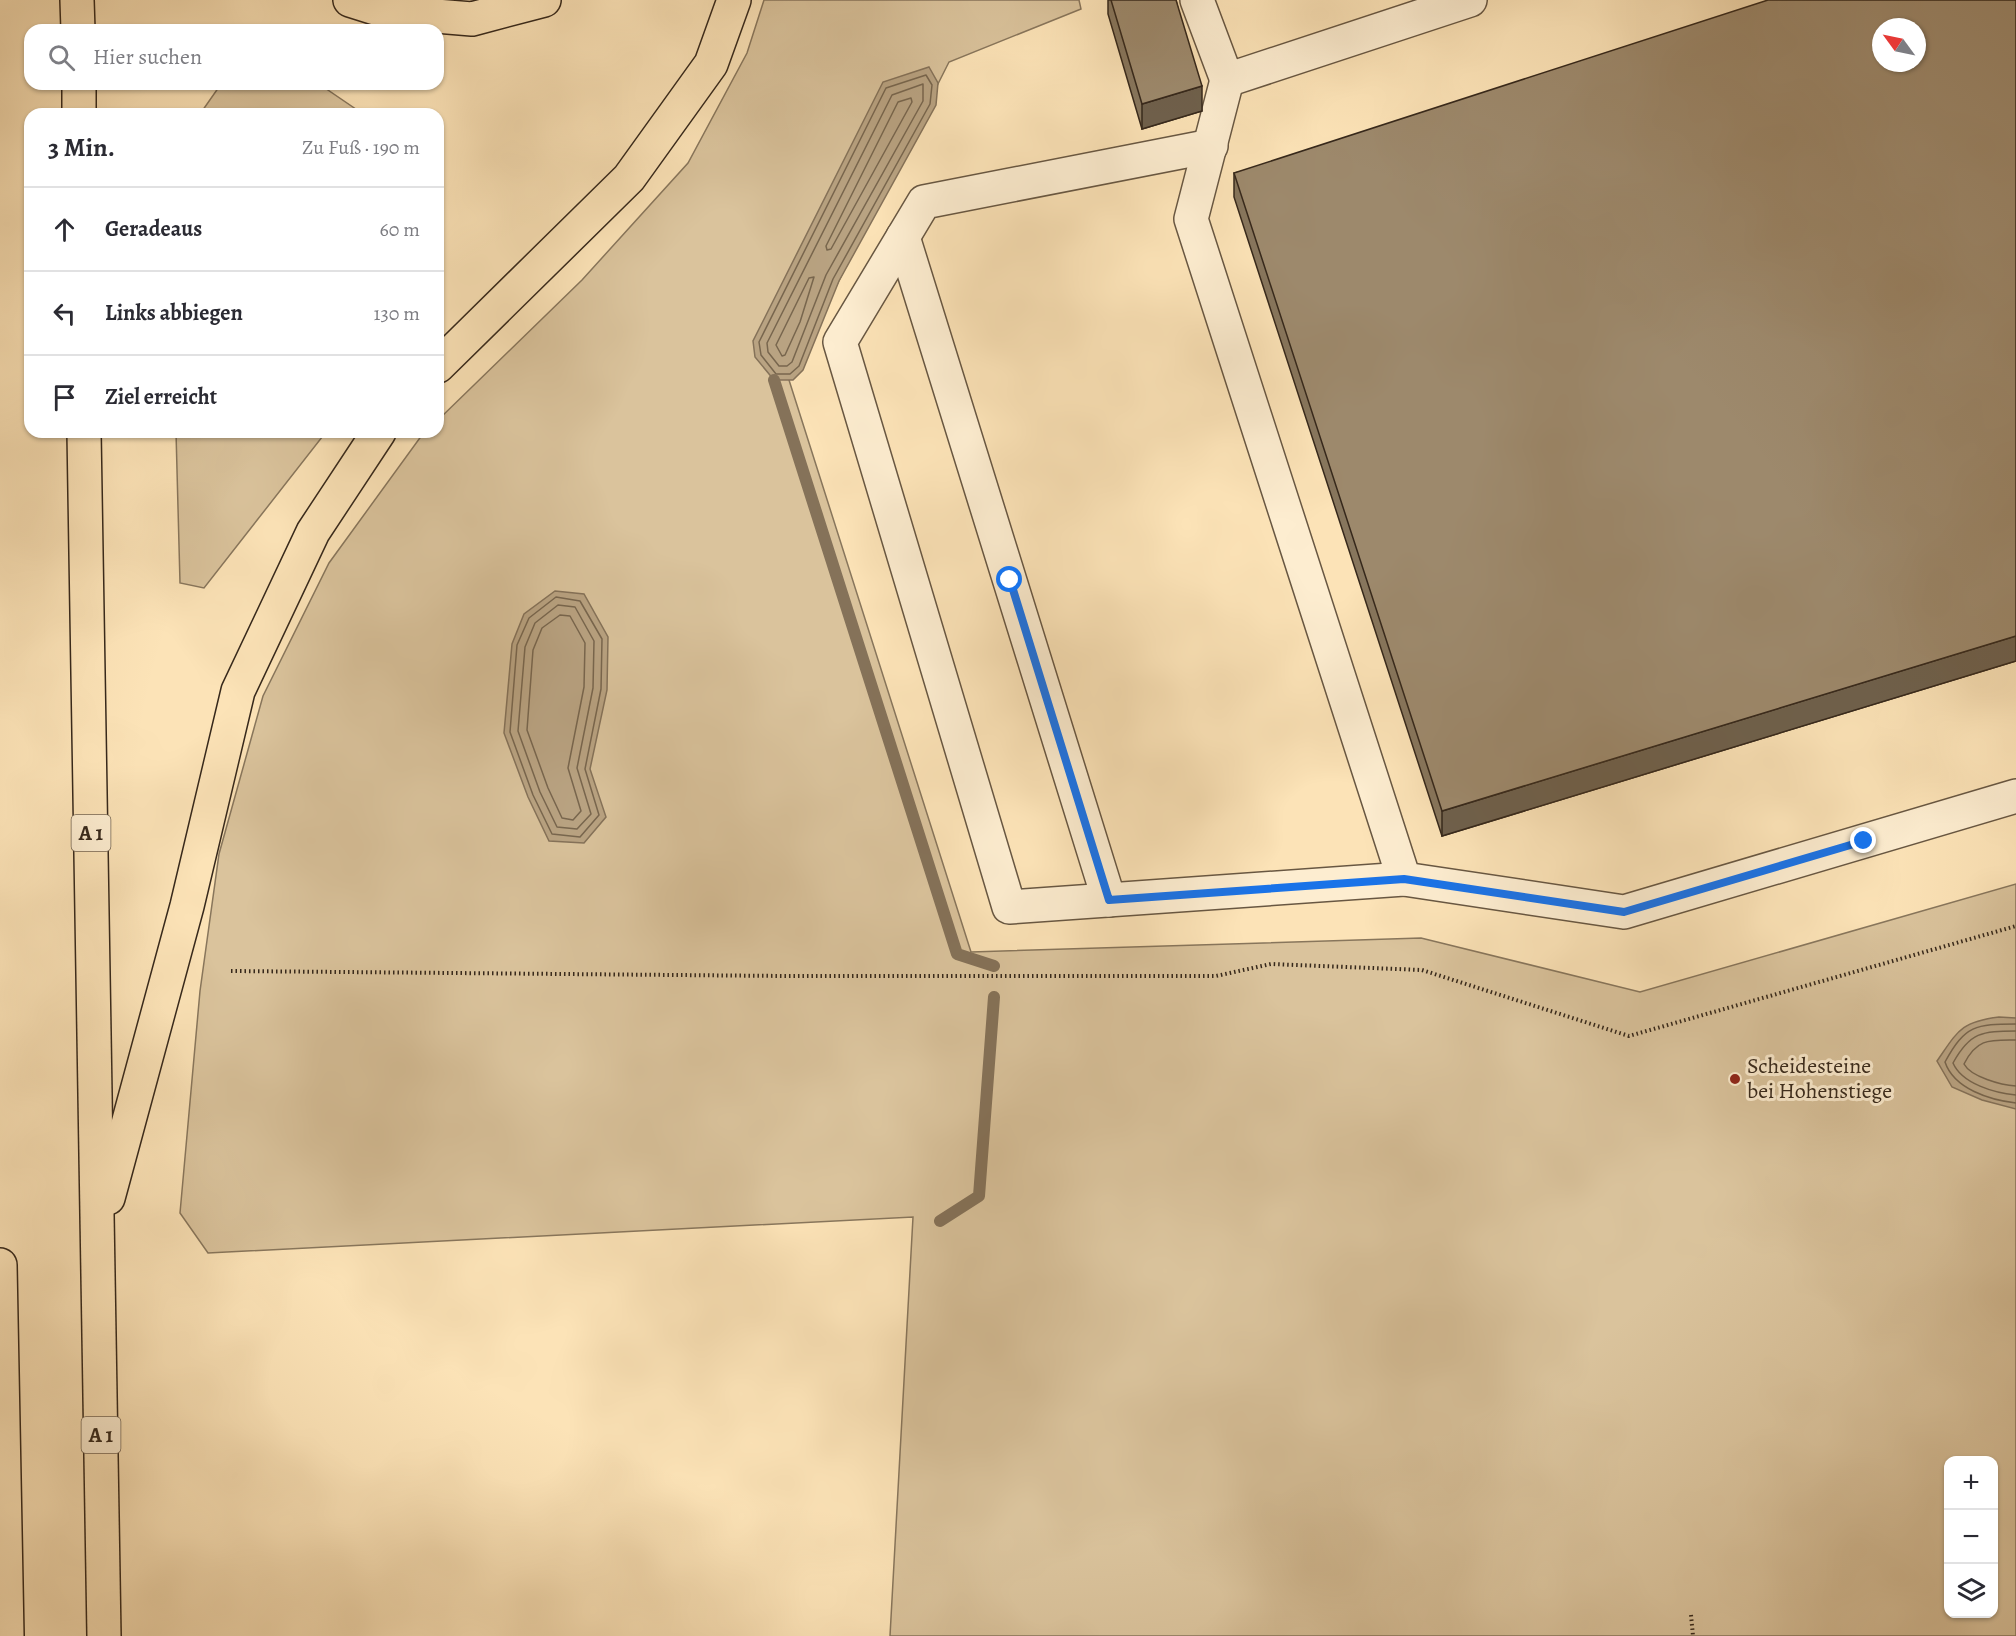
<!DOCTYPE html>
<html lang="de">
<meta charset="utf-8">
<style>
body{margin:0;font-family:Alegreya,serif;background:#f2f2f3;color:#2b2b33}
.controls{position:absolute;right:18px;bottom:18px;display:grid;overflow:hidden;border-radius:12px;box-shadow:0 2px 4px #0004}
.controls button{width:54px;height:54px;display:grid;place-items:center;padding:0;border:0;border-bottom:2px solid #e1e1e2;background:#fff;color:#2b2b33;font:30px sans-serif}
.compass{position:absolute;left:1872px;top:18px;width:54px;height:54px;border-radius:50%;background:#fff;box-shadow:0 2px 4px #0004;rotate:303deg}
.stop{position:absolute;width:18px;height:18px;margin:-14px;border:4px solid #1a73e8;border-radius:50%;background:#fff}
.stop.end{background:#1a73e8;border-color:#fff;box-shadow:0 2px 6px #0008}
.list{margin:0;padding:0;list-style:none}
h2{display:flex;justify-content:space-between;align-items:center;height:78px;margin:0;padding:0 24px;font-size:26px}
h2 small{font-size:20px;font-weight:400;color:#7c7c81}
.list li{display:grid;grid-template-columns:39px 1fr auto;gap:18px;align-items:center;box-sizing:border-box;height:84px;padding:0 24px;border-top:2px solid #e1e1e2}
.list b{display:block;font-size:22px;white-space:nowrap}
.list em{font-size:20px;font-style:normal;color:#7c7c81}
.icon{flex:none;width:33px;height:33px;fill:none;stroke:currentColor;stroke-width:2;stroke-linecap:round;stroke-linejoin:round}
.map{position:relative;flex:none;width:2016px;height:1636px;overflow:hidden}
.search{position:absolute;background:#fff;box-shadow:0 2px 4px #0004;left:24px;top:24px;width:420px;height:66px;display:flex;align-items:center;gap:15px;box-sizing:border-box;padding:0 21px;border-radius:18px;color:#7c7c81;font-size:22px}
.panel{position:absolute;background:#fff;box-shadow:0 2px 4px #0004;left:24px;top:108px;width:420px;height:330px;border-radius:18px}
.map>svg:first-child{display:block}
.green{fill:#dac39c;stroke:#88765c;stroke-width:1.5;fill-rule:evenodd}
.water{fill:#b9a382;stroke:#857259;stroke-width:1.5}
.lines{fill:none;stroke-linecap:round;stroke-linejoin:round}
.shore{stroke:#78664e;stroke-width:1.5}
.stream{stroke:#857259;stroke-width:12}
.minor-casing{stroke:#685742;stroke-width:36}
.highway-casing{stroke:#36281b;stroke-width:36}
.path{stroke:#36281b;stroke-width:4;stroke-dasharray:1.5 3;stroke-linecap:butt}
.minor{stroke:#fdedd0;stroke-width:33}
.highway{stroke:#fce3b7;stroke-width:33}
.wall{fill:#87765d;stroke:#36281b;stroke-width:1.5}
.shaded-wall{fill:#6e604c;stroke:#36281b;stroke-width:1.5}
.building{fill:#9d896c;stroke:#36281b;stroke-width:1.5;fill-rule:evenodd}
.route{stroke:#1a73e8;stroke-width:8}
.poi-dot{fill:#8f2418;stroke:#fdedd0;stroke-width:2}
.labels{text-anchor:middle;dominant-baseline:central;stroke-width:6;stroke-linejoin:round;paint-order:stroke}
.shield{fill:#fdedd0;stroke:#726351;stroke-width:1.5}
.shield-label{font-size:21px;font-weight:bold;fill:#36281b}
.poi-label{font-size:22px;fill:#36281b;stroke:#fdedd0;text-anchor:start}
</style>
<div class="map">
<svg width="2016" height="1636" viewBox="0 0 2016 1636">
<rect width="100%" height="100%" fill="#fce3b7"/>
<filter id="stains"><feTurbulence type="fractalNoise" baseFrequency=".00333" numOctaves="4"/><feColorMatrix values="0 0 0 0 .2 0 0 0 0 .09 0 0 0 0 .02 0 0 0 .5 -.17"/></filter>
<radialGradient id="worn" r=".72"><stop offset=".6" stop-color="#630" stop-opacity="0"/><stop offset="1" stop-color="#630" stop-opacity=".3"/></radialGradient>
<g class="green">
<path d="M764,0H1079L1081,9L949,62L789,380L971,952L1421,938L1640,992L2016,884V1636H890L913,1217L208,1253L180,1213L200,991L219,854L263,696L329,563L422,435L425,432H438V420L582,280L688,163L747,53ZM1948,1460H1994V1614H1948Z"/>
<polygon points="221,84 319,84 363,114 200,114"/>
<polygon points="176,432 326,432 204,588 180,583"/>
</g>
<g class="water">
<polygon points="929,67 938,83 936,105 839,281 803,370 793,380 774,380 755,357 753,341 883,82"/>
<polygon points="555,591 584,594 608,637 607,690 590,769 606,817 584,843 549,841 528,797 504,733 512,644 524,614"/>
<path d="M1999,1017L2016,1018V1109L1982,1100L1952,1087L1937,1061C1958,1031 1960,1022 1999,1017Z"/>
</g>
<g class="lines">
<g class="shore">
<polygon points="926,75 932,85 930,104 833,279 799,366 790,374 776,374 761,355 759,342 886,88"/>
<polygon points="923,84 923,101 826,275 792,362 787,366 779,366 768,352 767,343 892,95"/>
<polygon points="911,98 912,102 831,249 827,250 826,246 898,102"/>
<polygon points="814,277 800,322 785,355 782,356 776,345 809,278"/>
<polygon points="556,597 580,601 602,639 601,689 585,769 599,815 580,837 552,834 533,795 510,732 517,645 529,618"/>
<polygon points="558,605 575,607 594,641 593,688 577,768 591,814 577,829 557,827 540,792 518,731 525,647 535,623"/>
<polygon points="560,615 570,616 585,643 584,687 568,768 581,811 573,820 562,818 548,788 527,730 533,650 542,628"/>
<path d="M2016,1024C1976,1024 1965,1025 1945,1062C1954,1089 1990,1100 2016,1103"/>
<path d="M2016,1031C1982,1031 1970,1032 1953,1063C1962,1084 1995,1093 2016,1095"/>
<path d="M2016,1040C1990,1040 1977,1038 1964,1064C1971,1077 2001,1085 2016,1086"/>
</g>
<g class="stream">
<polyline points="774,380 957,954 994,966"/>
<polyline points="940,1221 979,1196 994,997"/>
</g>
<defs>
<g id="minor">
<polyline points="1197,0 1227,80 1470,0"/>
<polyline points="1227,80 1191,219 1404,879 1624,912 2016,796"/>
<polyline points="1211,146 924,202 840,342 1009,907 1404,879"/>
<polyline points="903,237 1109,900"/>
</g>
<g id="highway">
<polyline points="77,0 78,30"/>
<polyline points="350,0 388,12 472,19 544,0"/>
<polyline points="79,84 79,114"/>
<polyline points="438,366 629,178 711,64 734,0"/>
<polyline points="84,432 104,1636"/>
<polyline points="108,1198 187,906 238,691 313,532 379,432"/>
<polyline points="0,1265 7,1636"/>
</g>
</defs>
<use href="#minor" class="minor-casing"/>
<use href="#highway" class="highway-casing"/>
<g class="path">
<polyline points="231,971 785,976 1216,976 1271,964 1422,970 1629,1036 2016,926"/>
<polyline points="1691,1615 1693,1636"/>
</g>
<use href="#minor" class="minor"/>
<use href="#highway" class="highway"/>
</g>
<g class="wall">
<polygon points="1108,0 1176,0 1202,111 1142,129 1108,14"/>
<polygon points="2016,0 2016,661 1442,836 1234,197 1234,173"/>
</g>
<g class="shaded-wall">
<polygon points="1202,86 1202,111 1142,129 1142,104"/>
<polygon points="2016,636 2016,661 1442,836 1442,811"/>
</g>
<g class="building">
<polygon points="1111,0 1176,0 1202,86 1142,104"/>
<path d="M1768,0H2016V636L1442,811L1234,173ZM1881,27H1917V63H1881Z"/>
</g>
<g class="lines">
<polyline class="route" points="1010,580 1109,900 1404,879 1624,912 1864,841"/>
</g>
<circle class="poi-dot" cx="1735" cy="1079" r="6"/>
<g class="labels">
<g class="shield">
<rect x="71.5" y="815" width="39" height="36" rx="4.5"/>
<rect x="81.5" y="1417" width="39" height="36" rx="4.5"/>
</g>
<g class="shield-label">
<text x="91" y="833">A 1</text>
<text x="101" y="1435">A 1</text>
</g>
<g class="poi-label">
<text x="1747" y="1066">Scheidesteine<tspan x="1747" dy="25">bei Hohenstiege</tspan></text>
</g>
</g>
<rect width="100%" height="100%" filter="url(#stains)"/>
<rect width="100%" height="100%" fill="url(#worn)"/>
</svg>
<div class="controls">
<button>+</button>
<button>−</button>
<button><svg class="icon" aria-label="layers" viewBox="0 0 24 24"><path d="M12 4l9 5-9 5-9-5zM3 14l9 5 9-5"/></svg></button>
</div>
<svg class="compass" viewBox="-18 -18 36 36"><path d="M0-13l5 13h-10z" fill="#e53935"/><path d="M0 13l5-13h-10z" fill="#7c7c81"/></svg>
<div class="stop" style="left:1010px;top:580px"></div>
<div class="stop end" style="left:1864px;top:841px"></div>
<div class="search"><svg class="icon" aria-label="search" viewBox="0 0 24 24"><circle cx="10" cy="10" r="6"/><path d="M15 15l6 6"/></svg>Hier suchen</div>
<section class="panel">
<h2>3 Min.<small>Zu Fuß · 190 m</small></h2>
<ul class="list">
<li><svg class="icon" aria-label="ahead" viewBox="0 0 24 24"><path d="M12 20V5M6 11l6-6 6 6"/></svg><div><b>Geradeaus</b></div><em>60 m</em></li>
<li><svg class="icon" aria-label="left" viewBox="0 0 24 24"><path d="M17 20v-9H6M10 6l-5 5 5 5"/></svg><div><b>Links abbiegen</b></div><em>130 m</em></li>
<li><svg class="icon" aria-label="arrive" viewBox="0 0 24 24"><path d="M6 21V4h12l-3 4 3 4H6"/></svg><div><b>Ziel erreicht</b></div></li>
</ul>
</section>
</div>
